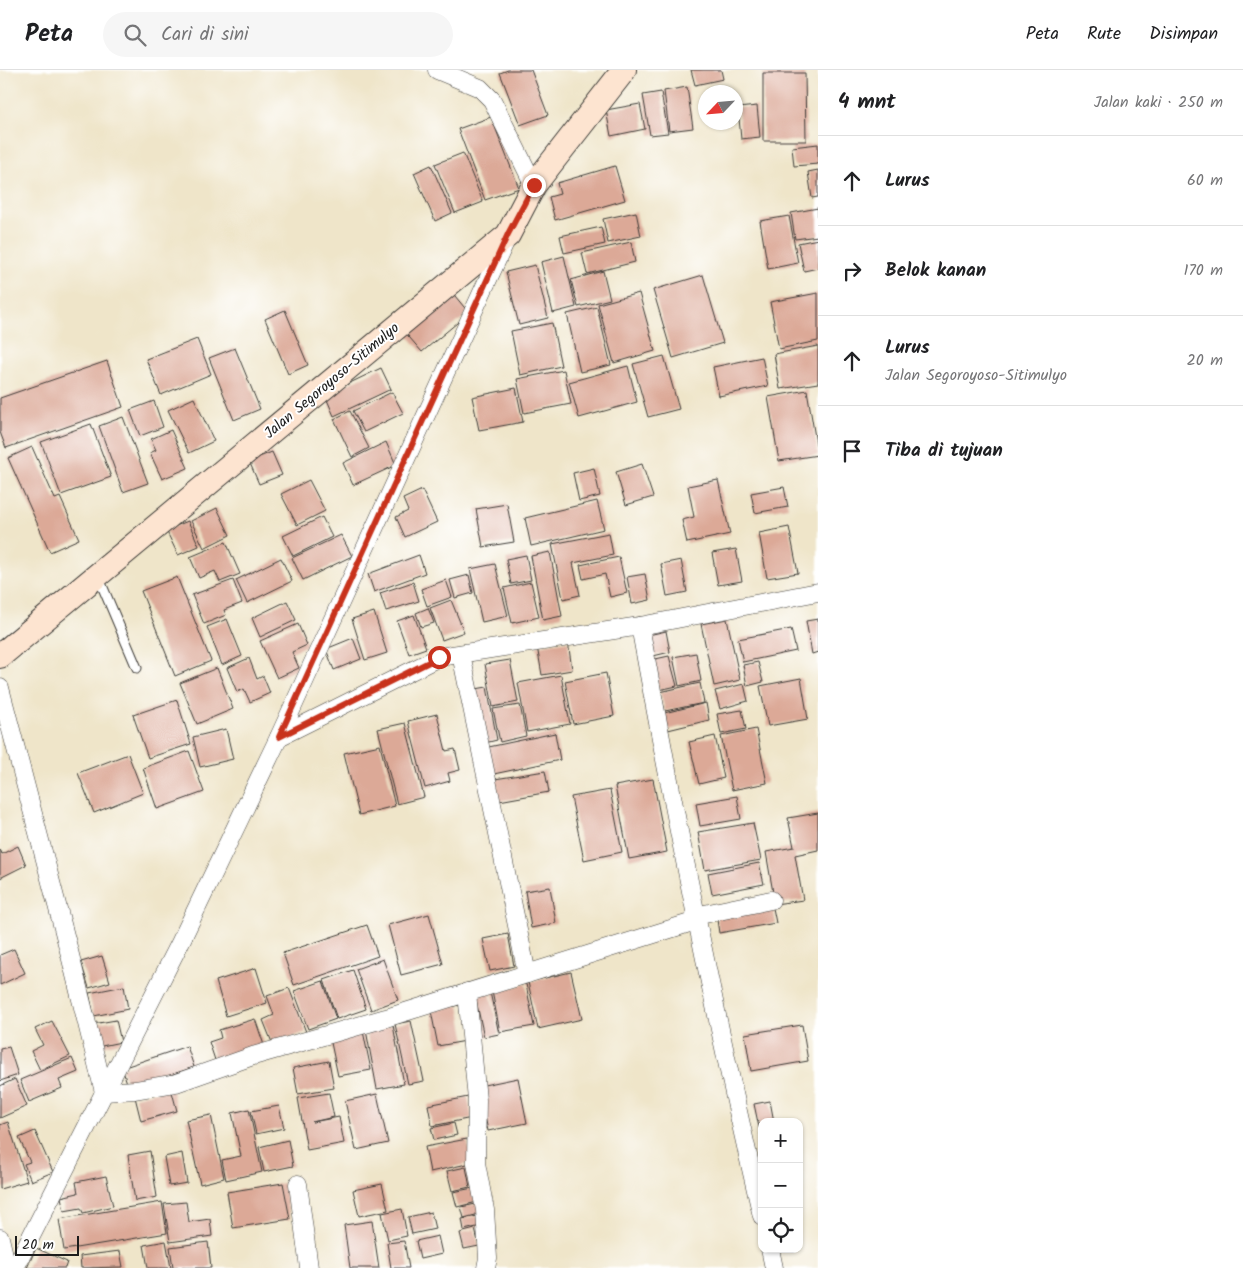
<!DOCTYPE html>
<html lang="id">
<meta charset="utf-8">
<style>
body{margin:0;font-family:Kalam,sans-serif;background:#f6f6f6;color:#202124}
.controls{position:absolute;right:15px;bottom:15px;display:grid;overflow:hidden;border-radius:10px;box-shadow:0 1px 4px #0004}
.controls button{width:45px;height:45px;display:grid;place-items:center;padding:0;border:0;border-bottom:1px solid #e0e0e0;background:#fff;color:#202124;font:25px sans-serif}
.compass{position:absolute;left:698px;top:15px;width:45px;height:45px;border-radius:50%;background:#fff;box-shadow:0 1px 4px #0004;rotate:244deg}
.scale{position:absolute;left:15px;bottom:12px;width:64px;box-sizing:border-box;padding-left:5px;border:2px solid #1c1c1c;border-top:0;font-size:14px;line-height:18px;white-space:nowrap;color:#1c1c1c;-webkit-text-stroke:4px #fff;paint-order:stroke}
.stop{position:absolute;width:15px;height:15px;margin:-11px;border:4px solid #c8321e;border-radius:50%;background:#fff}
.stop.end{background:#c8321e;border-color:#fff;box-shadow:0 1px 5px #0008}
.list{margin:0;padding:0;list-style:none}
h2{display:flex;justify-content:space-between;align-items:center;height:65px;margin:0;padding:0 20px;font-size:21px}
h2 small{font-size:16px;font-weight:400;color:#757577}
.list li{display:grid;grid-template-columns:32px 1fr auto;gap:15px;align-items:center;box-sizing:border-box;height:90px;padding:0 20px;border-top:1px solid #e0e0e0}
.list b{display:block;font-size:19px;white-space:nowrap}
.list p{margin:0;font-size:16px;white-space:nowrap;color:#757577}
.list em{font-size:16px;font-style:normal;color:#757577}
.icon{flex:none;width:28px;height:28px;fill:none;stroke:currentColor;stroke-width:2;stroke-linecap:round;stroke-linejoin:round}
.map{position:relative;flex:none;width:818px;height:1198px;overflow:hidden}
header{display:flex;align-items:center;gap:30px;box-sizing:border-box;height:70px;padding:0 25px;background:#fff;border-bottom:1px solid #e0e0e0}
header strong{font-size:24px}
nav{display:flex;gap:28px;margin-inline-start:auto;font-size:18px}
.search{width:350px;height:45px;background:#f6f6f6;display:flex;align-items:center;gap:12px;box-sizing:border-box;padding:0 18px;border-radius:28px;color:#757577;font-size:19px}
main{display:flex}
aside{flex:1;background:#fff}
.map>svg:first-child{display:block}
.building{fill:#dca997}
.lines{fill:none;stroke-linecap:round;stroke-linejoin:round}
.service-casing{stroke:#3c3a36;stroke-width:11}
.minor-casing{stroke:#3c3a36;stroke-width:19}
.secondary-casing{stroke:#3c3a36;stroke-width:26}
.service{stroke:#fff;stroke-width:9}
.minor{stroke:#fff;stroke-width:18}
.secondary{stroke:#fde4d0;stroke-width:24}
.route{stroke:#c8321e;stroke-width:6}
.labels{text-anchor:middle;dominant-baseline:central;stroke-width:4;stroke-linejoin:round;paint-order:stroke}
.street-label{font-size:15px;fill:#1c1c1c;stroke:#fff}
</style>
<header>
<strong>Peta</strong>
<div class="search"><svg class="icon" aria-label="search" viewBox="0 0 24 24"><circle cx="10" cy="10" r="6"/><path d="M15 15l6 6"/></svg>Cari di sini</div>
<nav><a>Peta</a><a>Rute</a><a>Disimpan</a></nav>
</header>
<main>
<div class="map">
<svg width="818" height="1198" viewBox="0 0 818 1198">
<rect width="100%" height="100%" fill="#fff"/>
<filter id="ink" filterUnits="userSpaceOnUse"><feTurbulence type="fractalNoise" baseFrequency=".02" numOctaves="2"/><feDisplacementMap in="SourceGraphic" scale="10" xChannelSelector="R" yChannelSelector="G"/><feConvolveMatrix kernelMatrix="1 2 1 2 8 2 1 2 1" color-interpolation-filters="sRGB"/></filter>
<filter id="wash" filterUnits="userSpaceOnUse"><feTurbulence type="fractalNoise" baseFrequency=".0096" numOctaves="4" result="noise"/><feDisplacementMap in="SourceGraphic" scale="20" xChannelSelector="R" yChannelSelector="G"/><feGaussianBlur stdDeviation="1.12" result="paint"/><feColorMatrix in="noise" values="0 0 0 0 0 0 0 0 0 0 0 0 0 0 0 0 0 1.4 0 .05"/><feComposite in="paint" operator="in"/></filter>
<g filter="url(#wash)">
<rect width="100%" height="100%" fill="#efe5c9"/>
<g id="blocks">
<g class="building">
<polygon points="508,0 531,0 548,45 520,55 500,3"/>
<polygon points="691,0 721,0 723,9 695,15"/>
<polygon points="763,3 805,3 806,71 763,71"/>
<polygon points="687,17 693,58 669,61 664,21"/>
<polygon points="661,22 668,63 650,65 643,25"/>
<polygon points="640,34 645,59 611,66 606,40"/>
<polygon points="757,36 760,67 741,69 738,38"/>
<polygon points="491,47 519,118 485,130 458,59"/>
<polygon points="818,74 818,94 794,96 792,77"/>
<polygon points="463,83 483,132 455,143 435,94"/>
<polygon points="431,95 452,143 435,151 414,103"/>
<polygon points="615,96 625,130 555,150 549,127 560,124 557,113"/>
<polygon points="818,100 818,127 812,128 808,102"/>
<polygon points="818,138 818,166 795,169 791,143"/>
<polygon points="636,142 641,166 608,173 603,149"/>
<polygon points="789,146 798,193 768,199 760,151"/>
<polygon points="601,157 605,174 564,183 560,166"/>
<polygon points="818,169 818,198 804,201 798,173"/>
<polygon points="631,172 635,192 587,204 582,183"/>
<polygon points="564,186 576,237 553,243 541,192"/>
<polygon points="535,195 548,248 519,255 506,202"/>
<polygon points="603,201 610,229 578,237 571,210"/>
<polygon points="703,205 723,273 673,288 653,220"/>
<polygon points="450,220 469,243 422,282 403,260"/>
<polygon points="639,223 655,281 614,293 598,234"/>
<polygon points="818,223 818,271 779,279 770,232"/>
<polygon points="597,237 611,295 580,302 567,244"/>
<polygon points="285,240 308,295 288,304 265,249"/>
<polygon points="552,253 561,296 520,305 511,261"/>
<polygon points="197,269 211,304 161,325 146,289"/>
<polygon points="818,276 818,313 780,319 774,284"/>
<polygon points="235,278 260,339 234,350 209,288"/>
<polygon points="664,286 679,339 648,347 633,294"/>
<polygon points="762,287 768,316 719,326 713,297"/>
<polygon points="107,291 123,337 6,378 0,362 0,328"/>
<polygon points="628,296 637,332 579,348 569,312"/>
<polygon points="381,298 391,319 334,346 325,325"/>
<polygon points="564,300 571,334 524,343 517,309"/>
<polygon points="516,318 523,352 479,360 472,327"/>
<polygon points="807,320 818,385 779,391 768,327"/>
<polygon points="392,322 403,343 364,362 353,341"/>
<polygon points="194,328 214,371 189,383 168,340"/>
<polygon points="154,331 163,357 140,366 130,340"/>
<polygon points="350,341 369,378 352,387 334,349"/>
<polygon points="123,347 148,413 123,422 99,356"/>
<polygon points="91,354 111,407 61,425 41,372"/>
<polygon points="171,360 188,398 162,409 150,383 156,380 151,369"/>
<polygon points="386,372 396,395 353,415 343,393"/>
<polygon points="32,377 55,429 60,427 79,469 50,482 8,388"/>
<polygon points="272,382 282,405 259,414 249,391"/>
<polygon points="642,394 653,427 626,435 616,402"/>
<polygon points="594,398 600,426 579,431 573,403"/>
<polygon points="309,410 325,441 297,455 281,424"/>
<polygon points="718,410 730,464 687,473 682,450 694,447 688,416"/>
<polygon points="784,417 788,437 755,443 751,423"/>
<polygon points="422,420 437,452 405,467 396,447 408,441 403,429"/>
<polygon points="597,431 604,459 531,476 525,448"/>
<polygon points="507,434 514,472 483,477 476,439"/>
<polygon points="217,438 230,465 204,478 191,451"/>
<polygon points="322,447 332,467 293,486 283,466"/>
<polygon points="188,451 199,476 178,485 166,460"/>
<polygon points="789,457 798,503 767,508 759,463"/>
<polygon points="609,463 613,485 573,493 580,525 563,529 552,474"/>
<polygon points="341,465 352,486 303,510 292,488"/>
<polygon points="226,472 240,504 220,512 215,501 199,508 190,487"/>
<polygon points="736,479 742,511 718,515 712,483"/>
<polygon points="550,482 562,546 543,550 531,486"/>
<polygon points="419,485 425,503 374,522 368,504"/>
<polygon points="526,485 531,510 511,514 506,489"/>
<polygon points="619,487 627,523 610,527 605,504 583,509 580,495"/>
<polygon points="281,488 292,511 247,533 236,510"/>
<polygon points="681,490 687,522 667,526 661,494"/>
<polygon points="495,494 508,546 482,552 470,499"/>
<polygon points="645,504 650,530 632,534 627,507"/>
<polygon points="469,505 473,523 455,528 450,510"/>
<polygon points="177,507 211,591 175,606 141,521"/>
<polygon points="233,510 242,533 224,540 226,545 204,554 192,525"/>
<polygon points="446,510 452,527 427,536 421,519"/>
<polygon points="413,512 419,531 386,541 380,523"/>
<polygon points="531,512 539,547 512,553 504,518"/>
<polygon points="451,530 464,562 442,570 430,538"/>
<polygon points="287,531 296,550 260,567 252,548"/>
<polygon points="428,538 434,553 421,557 416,543"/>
<polygon points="374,542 387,583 365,590 352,549"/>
<polygon points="414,545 426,578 409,584 397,551"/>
<polygon points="227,549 242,586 222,595 207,557"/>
<polygon points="727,549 740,610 714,616 701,554"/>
<polygon points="818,549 818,582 812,584 806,551"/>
<polygon points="298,554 307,575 292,582 299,598 277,608 260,571"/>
<polygon points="791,559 796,581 743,592 738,569"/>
<polygon points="666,561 670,582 649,587 644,566"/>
<polygon points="353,568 361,589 334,600 326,579"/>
<polygon points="568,571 572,600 542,605 537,576"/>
<polygon points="696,583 701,611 679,616 673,587"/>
<polygon points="669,586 677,616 659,620 651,590"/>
<polygon points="249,588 257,609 263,606 270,623 250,632 244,619 237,622 227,598"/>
<polygon points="510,590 518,632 493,637 485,594"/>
<polygon points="758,592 763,612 747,616 743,595"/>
<polygon points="217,598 233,639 197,654 180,613"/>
<polygon points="606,603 614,646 573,654 565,611"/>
<polygon points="561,605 570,654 527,662 518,613"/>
<polygon points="801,608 808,649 768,656 760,616"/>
<polygon points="700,613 704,633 665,641 660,622"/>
<polygon points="744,614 748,631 720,639 715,621"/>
<polygon points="487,617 497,670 481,674 470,620"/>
<polygon points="177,630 191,674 148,688 133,645"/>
<polygon points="706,633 709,650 668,660 664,643"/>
<polygon points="520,635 526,666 500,672 493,639"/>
<polygon points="742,640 746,659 721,664 717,644"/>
<polygon points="437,644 446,681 455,679 460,700 448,703 450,711 425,718 408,651"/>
<polygon points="405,653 424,727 397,734 378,659"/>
<polygon points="226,659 233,689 200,697 193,667"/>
<polygon points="756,659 767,713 732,720 721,666"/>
<polygon points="555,663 560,690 489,705 484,678"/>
<polygon points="715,666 724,708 699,714 689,672"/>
<polygon points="380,675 395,736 359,745 344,683"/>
<polygon points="189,681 204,722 157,739 143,698"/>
<polygon points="128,684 143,723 94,743 78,703"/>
<polygon points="545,701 549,722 499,731 495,709"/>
<polygon points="653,709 667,782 629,789 615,716"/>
<polygon points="610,720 622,782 584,790 571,727"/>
<polygon points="737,726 741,749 700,756 696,733"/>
<polygon points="818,743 818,780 795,785 803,830 775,834 766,782 794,777 788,748"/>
<polygon points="753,753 761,790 705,800 698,762"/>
<polygon points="18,776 26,795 0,808 0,779 2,784"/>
<polygon points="759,793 764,814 712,824 708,803"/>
<polygon points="550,817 556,853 531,858 525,821"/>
<polygon points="772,833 776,853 719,863 716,843"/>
<polygon points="429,844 443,894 401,905 388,855"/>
<polygon points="367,855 378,886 294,915 283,883"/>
<polygon points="508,864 514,896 490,901 483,869"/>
<polygon points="14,879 25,903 0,915 0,885"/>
<polygon points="102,886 110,912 89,918 81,892"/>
<polygon points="383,889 398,930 371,940 356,899"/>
<polygon points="256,898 267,933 226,946 216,911"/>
<polygon points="353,900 366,939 337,949 324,910"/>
<polygon points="571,902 582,949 538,959 528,912"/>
<polygon points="323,911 336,949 308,959 294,921"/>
<polygon points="526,914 534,956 500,962 492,921"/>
<polygon points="124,916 128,939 94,946 89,923"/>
<polygon points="289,918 306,962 273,975 263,950 274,945 267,926"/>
<polygon points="490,922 499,964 484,967 475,925"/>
<polygon points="459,935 466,971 438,976 431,941"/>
<polygon points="255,949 265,978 216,993 209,972 221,968 219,960"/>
<polygon points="116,950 121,972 97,977 93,954"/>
<polygon points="52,951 70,986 40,1000 31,981 43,975 35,959"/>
<polygon points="411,951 424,1011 408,1014 395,954"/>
<polygon points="393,955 404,1014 377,1019 366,960"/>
<polygon points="802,955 808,991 751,1001 745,964"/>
<polygon points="363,961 371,1000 338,1006 330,968"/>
<polygon points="187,976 194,997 129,1019 122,998"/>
<polygon points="9,977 18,1005 0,1011 0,979"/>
<polygon points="72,988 78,1002 59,1010 62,1018 29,1032 20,1010"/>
<polygon points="329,991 334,1018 298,1024 293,998"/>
<polygon points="518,1008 527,1053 488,1061 479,1016"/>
<polygon points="15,1009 27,1036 0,1048 0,1016"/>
<polygon points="171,1018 177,1041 141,1051 135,1027"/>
<polygon points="329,1023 334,1047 312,1052 339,1047 344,1073 307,1080 298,1028"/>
<polygon points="377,1024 388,1073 356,1080 345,1031"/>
<polygon points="468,1027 472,1048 432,1056 428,1035"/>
<polygon points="770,1031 774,1052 762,1052 761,1067 754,1034"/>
<polygon points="279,1036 284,1058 256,1064 251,1041"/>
<polygon points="249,1039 262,1102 226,1110 222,1090 241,1086 232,1043"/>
<polygon points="211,1045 224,1108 200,1114 186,1050"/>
<polygon points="8,1052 27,1111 0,1119 0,1055"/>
<polygon points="454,1053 457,1065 434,1070 431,1058"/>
<polygon points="35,1061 53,1102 31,1111 24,1094 30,1092 19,1068"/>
<polygon points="467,1069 472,1093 430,1102 425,1077"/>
<polygon points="288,1070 293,1096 264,1102 259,1077"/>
<polygon points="150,1081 157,1127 135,1131 128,1085"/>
<polygon points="182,1083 187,1113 169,1116 164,1087"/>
<polygon points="466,1097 470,1117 452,1121 447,1101"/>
<polygon points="106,1106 113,1136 83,1143 81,1138 64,1141 61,1127 78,1123 76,1112"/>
<polygon points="283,1113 290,1149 233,1158 227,1122"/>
<polygon points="382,1114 388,1140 359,1146 353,1120"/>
<polygon points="478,1117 481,1131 457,1137 453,1122"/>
<polygon points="162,1132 167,1163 64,1180 59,1149"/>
<polygon points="186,1132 189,1152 210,1149 212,1166 170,1172 164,1134"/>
<polygon points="481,1133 483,1143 464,1148 461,1137"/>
<polygon points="402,1139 407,1166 388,1170 382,1143"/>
<polygon points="431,1142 435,1159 412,1164 408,1147"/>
<polygon points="483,1145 485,1155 464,1160 462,1149"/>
<polygon points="372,1151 379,1198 350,1198 344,1155"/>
<polygon points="475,1159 479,1176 464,1179 460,1163"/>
<polygon points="438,1166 442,1184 420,1189 416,1171"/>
<polygon points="166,1171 171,1198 148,1198 144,1175"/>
<polygon points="404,1171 409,1198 391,1198 387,1173"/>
<polygon points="208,1172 211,1198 173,1198 170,1177"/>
<polygon points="36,1178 67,1192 65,1198 27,1198"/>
<polygon points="120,1181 123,1197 81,1198 80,1186"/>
</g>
</g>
</g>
<g filter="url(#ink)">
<use href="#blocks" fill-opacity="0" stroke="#3c3a36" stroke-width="1"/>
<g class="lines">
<defs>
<polyline id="service" points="98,506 137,598"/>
<g id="minor">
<polyline points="437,0 480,18 492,30 534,115"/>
<polyline points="640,556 818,522"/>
<polyline points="461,584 527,904"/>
<polyline points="0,618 68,877 104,1022 135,1020 176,1013 253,986 386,948 696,851"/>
<path d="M279,667L439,587L640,556C676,754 716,950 762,1146"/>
<polyline points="695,846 771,830"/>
<polyline points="467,922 477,1030 476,1093 485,1140 488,1188 486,1198"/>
<polyline points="298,1114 309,1198"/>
<polyline points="0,1168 7,1198"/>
<polyline points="770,1179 774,1198"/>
<polyline points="15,1198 180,873 279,667 506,170"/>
</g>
<polyline id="secondary" points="0,586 508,165 534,115 624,0"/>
</defs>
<use href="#service" class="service-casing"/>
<use href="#minor" class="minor-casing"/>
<use href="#secondary" class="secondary-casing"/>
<use href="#service" class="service"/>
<use href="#minor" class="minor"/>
<use href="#secondary" class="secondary"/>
</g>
</g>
<g class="lines" filter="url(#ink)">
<polyline class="route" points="439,587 279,667 508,164 534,115"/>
</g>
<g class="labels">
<g class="street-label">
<text transform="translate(332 311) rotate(-40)">Jalan Segoroyoso-Sitimulyo</text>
</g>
</g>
</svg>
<div class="controls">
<button>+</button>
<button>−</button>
<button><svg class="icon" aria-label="locate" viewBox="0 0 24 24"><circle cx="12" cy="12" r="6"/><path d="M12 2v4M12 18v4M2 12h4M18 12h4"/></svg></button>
</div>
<svg class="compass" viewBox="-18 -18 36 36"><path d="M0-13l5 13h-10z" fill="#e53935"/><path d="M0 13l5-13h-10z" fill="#757577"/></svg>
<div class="scale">20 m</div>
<div class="stop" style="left:439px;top:587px"></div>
<div class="stop end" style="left:534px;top:115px"></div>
</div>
<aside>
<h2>4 mnt<small>Jalan kaki · 250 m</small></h2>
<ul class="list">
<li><svg class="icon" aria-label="ahead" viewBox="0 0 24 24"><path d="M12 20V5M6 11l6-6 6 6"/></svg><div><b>Lurus</b></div><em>60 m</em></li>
<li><svg class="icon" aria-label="right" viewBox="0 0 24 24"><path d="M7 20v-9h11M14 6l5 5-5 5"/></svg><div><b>Belok kanan</b></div><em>170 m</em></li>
<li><svg class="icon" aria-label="ahead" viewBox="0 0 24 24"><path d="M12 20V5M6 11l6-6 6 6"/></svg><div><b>Lurus</b><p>Jalan Segoroyoso-Sitimulyo</p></div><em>20 m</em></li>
<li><svg class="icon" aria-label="arrive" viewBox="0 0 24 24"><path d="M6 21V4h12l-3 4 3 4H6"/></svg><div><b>Tiba di tujuan</b></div></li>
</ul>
</aside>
</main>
